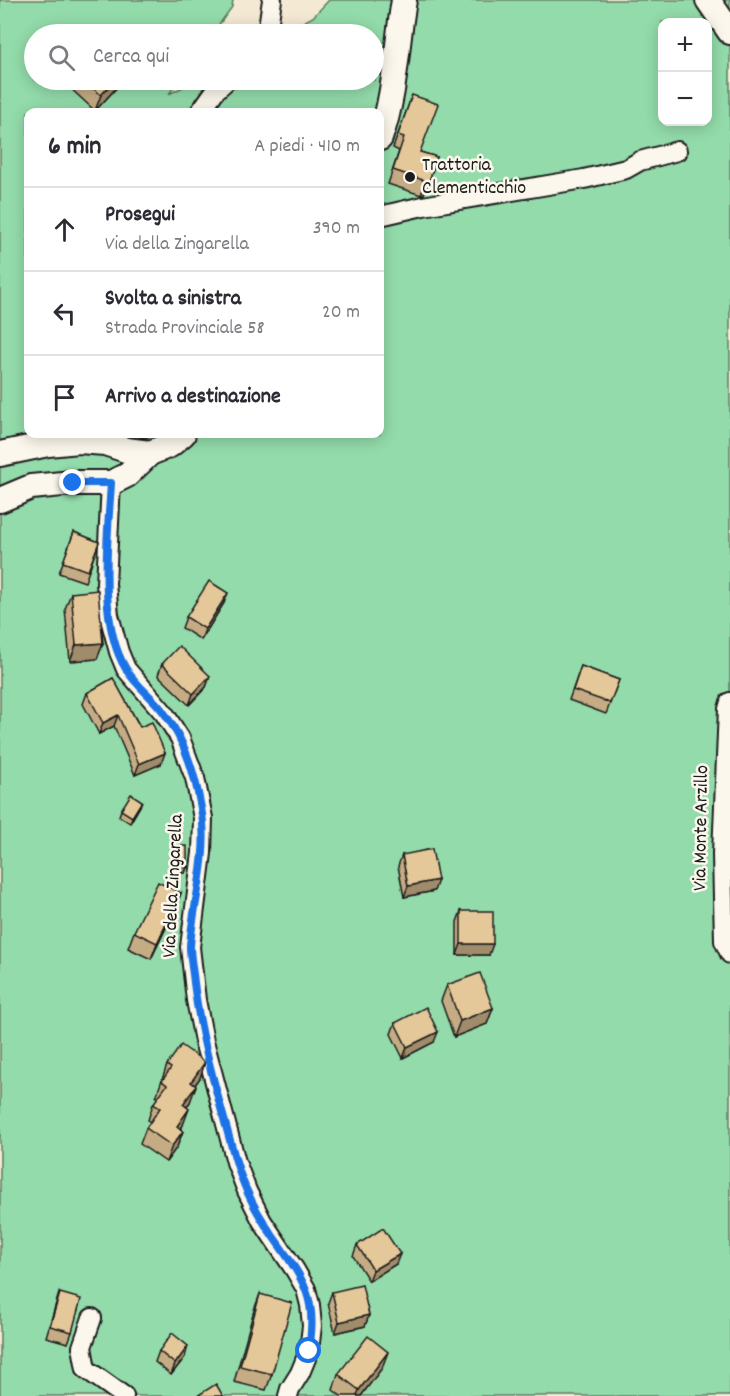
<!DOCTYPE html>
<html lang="it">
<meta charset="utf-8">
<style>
body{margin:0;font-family:Dekko,sans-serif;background:#f7f7f7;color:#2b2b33}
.controls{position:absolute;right:18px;top:18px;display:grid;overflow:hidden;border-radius:12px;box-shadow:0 3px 15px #0003}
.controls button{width:54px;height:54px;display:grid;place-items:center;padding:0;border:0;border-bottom:2px solid #e1e1e2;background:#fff;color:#2b2b33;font:30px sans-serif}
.stop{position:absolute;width:18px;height:18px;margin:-14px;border:4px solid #1a73e8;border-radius:50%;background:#fff}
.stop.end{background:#1a73e8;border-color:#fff;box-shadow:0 2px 6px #0008}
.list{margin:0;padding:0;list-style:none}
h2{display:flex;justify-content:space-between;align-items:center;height:78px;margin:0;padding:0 24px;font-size:26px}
h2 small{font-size:20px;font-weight:400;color:#7c7c81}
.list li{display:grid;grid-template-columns:39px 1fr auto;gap:18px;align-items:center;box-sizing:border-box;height:84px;padding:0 24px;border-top:2px solid #e1e1e2}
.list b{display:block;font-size:22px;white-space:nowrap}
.list p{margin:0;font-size:20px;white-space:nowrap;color:#7c7c81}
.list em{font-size:20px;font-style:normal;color:#7c7c81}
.icon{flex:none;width:33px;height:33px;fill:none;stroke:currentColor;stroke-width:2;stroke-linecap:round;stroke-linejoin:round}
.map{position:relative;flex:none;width:730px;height:1396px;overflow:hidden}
.search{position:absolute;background:#fff;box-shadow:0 3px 15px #0003;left:24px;top:24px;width:360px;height:66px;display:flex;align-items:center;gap:15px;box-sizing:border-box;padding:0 21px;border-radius:33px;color:#7c7c81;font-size:22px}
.panel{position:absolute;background:#fff;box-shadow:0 3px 15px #0003;left:24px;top:108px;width:360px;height:330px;border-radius:12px}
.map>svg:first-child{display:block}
.green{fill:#93dbaa;stroke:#587c63;stroke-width:1.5;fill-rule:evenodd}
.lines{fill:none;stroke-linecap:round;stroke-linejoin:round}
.minor-casing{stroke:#1c1c1c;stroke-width:22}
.tertiary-casing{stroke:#1c1c1c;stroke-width:28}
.minor{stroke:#fbf7ec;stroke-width:18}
.tertiary{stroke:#fbf7ec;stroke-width:24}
.wall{fill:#c5ac84;stroke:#1c1c1c;stroke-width:1.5}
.shaded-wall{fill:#a08c6b;stroke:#1c1c1c;stroke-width:1.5}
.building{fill:#e5c899;stroke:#1c1c1c;stroke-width:1.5}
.route{stroke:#1a73e8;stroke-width:8}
.poi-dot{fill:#1c1c1c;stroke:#fbf7ec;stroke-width:2}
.labels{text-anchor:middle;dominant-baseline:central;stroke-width:5;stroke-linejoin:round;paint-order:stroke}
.poi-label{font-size:20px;fill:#1c1c1c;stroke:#fbf7ec;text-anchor:start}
.street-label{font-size:20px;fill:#1c1c1c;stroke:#fbf7ec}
</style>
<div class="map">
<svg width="730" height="1396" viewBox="0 0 730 1396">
<rect width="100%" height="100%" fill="#f4e9d3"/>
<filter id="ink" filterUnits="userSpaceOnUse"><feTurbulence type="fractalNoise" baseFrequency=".0167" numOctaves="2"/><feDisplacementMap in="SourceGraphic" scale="12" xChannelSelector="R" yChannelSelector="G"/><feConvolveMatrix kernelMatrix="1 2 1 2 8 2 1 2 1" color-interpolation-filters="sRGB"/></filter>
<g filter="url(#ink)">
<path class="green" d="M0,0H233L232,7L212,34H34V80H179L169,94L197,80H374V34H281L313,17L329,0H730V1396H0ZM662,22H708V122H662ZM28,112H380V434H28Z"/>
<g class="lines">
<defs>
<g id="minor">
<polyline points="267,34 272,0"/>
<polyline points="200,112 215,91 227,80"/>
<polyline points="380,216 423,206 584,179 626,169 640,161 677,151"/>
<polyline points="111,483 106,584 109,615 119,652 126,669 164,713 180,738 195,778 203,818 202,853 190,947 196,1000 204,1041 236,1162 247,1191 262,1221 295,1270 306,1289 310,1305 312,1326 309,1351 300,1373 290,1389 288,1396"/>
<polyline points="730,702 728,709 722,854 724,941 730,954"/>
<polyline points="92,1318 82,1347 86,1369 124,1396"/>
</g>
<g id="tertiary">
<polyline points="708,0 730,32"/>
<path d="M380,138C396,93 396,47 404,0"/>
<polyline points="0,454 48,444 79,441 105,443 126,450 150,453"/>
<polyline points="0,500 31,487 73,483 111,483 127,475 150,453 170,445 183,434"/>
</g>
</defs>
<use href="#minor" class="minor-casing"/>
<use href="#tertiary" class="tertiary-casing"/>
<use href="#minor" class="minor"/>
<use href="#tertiary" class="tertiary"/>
</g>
<g class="wall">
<polygon points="67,80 120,80 118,86 95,111 66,84"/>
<polygon points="412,95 420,152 437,157 424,194 421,195 388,184 399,151 393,148"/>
<polygon points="74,532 99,542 85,582 59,573"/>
<polygon points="71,593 103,643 97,659 70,661 65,609"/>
<polygon points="224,603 201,640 182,628 186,617"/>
<polygon points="162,664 210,676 206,687 189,705 158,675"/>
<polygon points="581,666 619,680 606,714 569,700"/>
<polygon points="113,678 161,764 135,775 114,726 99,734 83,704 87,693"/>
<polygon points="140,806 130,823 119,816 121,810"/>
<polygon points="175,846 187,867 185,873 173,873 173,852"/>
<polygon points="402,855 434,891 404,897 398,866"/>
<polygon points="181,893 175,909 151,959 128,948 134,932"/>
<polygon points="461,911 489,955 457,955 457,922"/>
<polygon points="447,985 493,1008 487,1024 454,1037 441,1001"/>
<polygon points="395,1023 434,1042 403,1058 391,1034"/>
<polygon points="205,1062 200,1078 195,1085 190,1102 187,1107 183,1125 181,1129 183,1131 177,1147 166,1162 140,1144 146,1128 150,1122 148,1120 153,1104 158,1098 156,1097 167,1065"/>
<polygon points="357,1245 396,1264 369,1281 353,1256"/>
<polygon points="332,1292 369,1315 365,1326 335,1333 328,1303"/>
<polygon points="59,1293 72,1332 68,1343 46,1337"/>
<polygon points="260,1294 272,1374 266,1390 234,1382 254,1310"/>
<polygon points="159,1351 185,1357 171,1375 155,1362"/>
<polygon points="382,1368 361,1396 341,1396 333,1390 338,1374"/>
</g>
<g class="shaded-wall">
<polygon points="115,80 120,80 118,86 95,111 101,95"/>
<polygon points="426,181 429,181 424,194 421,195"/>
<polygon points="140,434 153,434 146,438 139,437"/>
<polygon points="228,593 224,603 201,640 205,629"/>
<polygon points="103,643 97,659 70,661 76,645"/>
<polygon points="210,676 206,687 189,705 193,694"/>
<polygon points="118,715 114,726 99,734 103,723"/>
<polygon points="165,753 161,764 135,775 139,764"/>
<polygon points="142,801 140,806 130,823 132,817"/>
<polygon points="175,867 187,867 185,873 173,873"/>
<polygon points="438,880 434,891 404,897 408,886"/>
<polygon points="181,893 175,909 151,959 157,943"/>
<polygon points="461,944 493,944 489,955 457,955"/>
<polygon points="493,1008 487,1024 454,1037 460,1021"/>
<polygon points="438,1032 434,1042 403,1058 407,1047"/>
<polygon points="205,1062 200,1078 185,1098 191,1082"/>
<polygon points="196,1086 190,1102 177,1120 183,1104"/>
<polygon points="189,1109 183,1125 171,1142 177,1126"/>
<polygon points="183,1131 177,1147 166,1162 172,1146"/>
<polygon points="400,1254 396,1264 369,1281 373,1270"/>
<polygon points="369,1315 365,1326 335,1333 339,1322"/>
<polygon points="188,1346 185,1357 171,1375 175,1364"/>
<polygon points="388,1352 382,1368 361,1396 357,1396 359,1390"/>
</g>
<g class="building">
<polygon points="84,80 115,80 101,95"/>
<polygon points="412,95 438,104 420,152 437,157 429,181 426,181 393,170 404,137 398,135"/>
<polygon points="74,532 99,542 88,571 63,562"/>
<polygon points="209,581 228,593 205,629 186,617"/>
<polygon points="98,590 103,643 76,645 71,593"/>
<polygon points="179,646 210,676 193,694 162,664"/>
<polygon points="581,666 619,680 610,703 573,690"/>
<polygon points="113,678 140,727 152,722 165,753 139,764 118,715 103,723 87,693"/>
<polygon points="131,794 142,801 132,817 121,810"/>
<rect x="175" y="846" width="12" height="21"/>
<polygon points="432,849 438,880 408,886 402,855"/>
<polygon points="158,882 181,893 157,943 134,932"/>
<rect x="461" y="911" width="32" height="33"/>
<polygon points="480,973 493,1008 460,1021 447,985"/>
<polygon points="426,1007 438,1032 407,1047 395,1023"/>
<polygon points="181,1045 205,1062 191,1082 196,1086 183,1104 189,1109 177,1126 183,1131 172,1146 146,1128 160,1108 153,1104 167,1085 162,1081 171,1068 167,1065"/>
<polygon points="383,1228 400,1254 373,1270 357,1245"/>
<polygon points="362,1285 369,1315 339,1322 332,1292"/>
<polygon points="60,1293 81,1299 72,1332 50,1326"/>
<polygon points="260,1294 292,1303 272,1374 240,1366"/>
<polygon points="172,1333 188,1346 175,1364 159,1351"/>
<polygon points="368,1336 388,1352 359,1390 338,1374"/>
<polygon points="216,1384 223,1396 197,1396"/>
</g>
</g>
<g class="lines" filter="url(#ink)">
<path class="route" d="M73,483H111C108,536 97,622 126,669C136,686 154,698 165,714C186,743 195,775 201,808C210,854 193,901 190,946C190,958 193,971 194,983C201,1042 219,1101 235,1158C241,1180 251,1202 263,1221C279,1248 305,1274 310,1305C313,1320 311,1336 309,1351"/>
</g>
<circle class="poi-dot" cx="410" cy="177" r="6"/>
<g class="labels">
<g class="poi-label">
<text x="422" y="166">Trattoria<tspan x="422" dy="23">Clementicchio</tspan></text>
</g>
<g class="street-label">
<text transform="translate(702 828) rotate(-89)">Via Monte Arzillo</text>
<text transform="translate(174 886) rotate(-87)">Via della Zingarella</text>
</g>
</g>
</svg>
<div class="controls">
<button>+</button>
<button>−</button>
</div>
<div class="stop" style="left:309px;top:1351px"></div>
<div class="stop end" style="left:73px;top:483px"></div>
<div class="search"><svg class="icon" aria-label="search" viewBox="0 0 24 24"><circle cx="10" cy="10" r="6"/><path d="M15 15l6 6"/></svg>Cerca qui</div>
<section class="panel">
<h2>6 min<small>A piedi · 410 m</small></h2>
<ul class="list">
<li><svg class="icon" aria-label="ahead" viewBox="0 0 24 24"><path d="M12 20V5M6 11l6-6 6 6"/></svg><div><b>Prosegui</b><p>Via della Zingarella</p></div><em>390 m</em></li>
<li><svg class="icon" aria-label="left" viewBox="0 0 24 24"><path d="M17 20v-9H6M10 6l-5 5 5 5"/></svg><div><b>Svolta a sinistra</b><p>Strada Provinciale 58</p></div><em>20 m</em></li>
<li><svg class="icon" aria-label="arrive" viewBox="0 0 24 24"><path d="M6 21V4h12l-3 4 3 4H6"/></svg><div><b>Arrivo a destinazione</b></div></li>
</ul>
</section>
</div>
